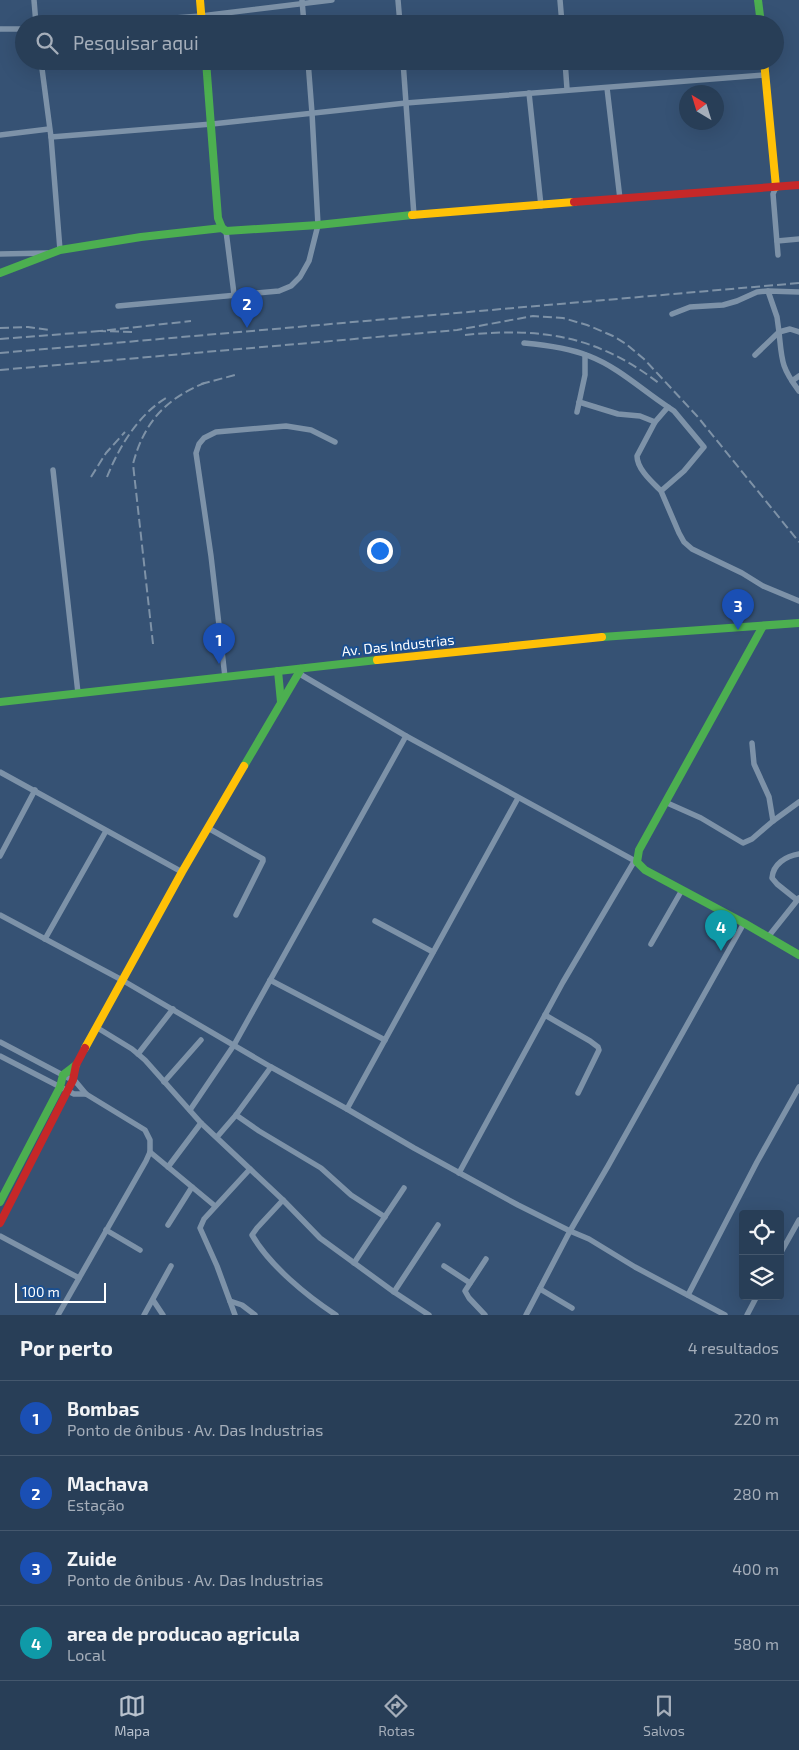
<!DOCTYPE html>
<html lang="pt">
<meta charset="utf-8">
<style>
body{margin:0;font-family:"Exo 2",sans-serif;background:#30455d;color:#f1f3f6}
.controls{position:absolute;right:15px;bottom:15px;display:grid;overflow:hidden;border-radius:5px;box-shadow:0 5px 20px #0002}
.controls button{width:45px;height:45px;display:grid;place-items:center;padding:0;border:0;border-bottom:1px solid #44576d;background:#283e57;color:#f1f3f6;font:25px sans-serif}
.compass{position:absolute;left:679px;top:85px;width:45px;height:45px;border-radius:50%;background:#283e57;box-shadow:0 5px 20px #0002;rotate:322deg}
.scale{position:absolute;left:15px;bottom:12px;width:91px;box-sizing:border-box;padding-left:5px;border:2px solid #fff;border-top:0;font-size:14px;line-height:18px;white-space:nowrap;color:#fff;-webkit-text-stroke:4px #1b4f8f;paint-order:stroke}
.you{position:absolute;left:379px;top:550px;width:18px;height:18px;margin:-12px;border:4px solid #fff;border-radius:50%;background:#1a73e8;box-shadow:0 0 0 8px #1a73e833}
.badge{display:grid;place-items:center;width:32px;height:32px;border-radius:50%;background:#b9c2ce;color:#fff;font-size:16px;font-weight:700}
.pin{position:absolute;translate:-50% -41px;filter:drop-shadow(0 1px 2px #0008)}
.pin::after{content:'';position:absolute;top:26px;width:18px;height:15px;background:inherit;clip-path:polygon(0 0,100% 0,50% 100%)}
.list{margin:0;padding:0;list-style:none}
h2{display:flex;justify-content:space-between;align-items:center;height:65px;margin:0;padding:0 20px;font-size:21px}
h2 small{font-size:16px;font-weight:400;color:#a5aeba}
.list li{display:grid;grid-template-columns:32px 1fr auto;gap:15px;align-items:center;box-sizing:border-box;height:75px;padding:0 20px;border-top:1px solid #44576d}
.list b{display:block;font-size:19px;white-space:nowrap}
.list p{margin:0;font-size:16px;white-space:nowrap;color:#a5aeba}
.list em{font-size:16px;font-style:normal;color:#a5aeba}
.icon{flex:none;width:28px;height:28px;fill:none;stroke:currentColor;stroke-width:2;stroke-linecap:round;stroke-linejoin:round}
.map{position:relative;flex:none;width:799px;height:1315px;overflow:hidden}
.search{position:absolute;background:#283e57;box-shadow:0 5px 20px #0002;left:15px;right:15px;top:15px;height:55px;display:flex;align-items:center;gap:12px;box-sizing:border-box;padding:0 18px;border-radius:28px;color:#a5aeba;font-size:19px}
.sheet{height:365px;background:#283e57}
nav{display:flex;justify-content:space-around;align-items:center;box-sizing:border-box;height:70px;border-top:1px solid #44576d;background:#283e57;font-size:14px;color:#a5aeba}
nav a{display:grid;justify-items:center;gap:2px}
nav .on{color:#b9c2ce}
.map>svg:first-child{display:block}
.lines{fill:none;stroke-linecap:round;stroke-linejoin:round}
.street{stroke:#7d92a8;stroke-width:5.5}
.fast{stroke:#4caf50;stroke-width:8}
.slow{stroke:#ffc107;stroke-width:8}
.jam{stroke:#c62828;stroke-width:8}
.rail{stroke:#7e92a7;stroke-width:2;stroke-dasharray:9 4;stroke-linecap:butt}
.labels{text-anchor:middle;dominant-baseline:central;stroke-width:4;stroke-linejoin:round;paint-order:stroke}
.street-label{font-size:14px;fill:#fff;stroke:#1b4f8f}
</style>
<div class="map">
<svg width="799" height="1315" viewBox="0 0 799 1315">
<rect width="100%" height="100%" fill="#365274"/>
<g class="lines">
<g class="street">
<polyline points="34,0 36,24"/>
<polyline points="302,0 304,24"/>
<polyline points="398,0 400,24"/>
<polyline points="560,0 562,24"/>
<polyline points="94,24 201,16 332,0"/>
<polyline points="0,29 24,29"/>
<polyline points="41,61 51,137 60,250"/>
<polyline points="403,61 414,216"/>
<polyline points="565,61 567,89"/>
<polyline points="607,88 620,199"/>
<polyline points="529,93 541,206"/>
<polyline points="0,135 49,129"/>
<polyline points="51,137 212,124 406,103 765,75"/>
<polyline points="776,187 773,194 778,255"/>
<polyline points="226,231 234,294"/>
<polyline points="777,241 799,239"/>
<polyline points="0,254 48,253"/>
<polyline points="118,306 279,291 291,286 300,277 309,261 318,225 312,113 308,61"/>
<polyline points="672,314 690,307 723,305 737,301 757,292 768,291"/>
<path d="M799,332L790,329L779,332C782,361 781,367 799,391"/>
<path d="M524,343C546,345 569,348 589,356C618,367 642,390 668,407"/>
<polyline points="755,355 779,332 777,317 768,291 799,292"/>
<polyline points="792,381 799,376"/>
<polyline points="579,402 618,414 640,416 655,422"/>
<polyline points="577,412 585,375 585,355"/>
<polyline points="53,470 78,693"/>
<path d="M661,491C652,482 637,469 637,456L655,422L668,407L674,411L704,447L684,471L661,491L679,533L684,542L692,549L742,573L763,586L799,601"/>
<polyline points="298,673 406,736 637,862"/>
<polyline points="225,677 211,556 196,453 199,444 204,438 216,432 286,426 311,430 335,442"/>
<polyline points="752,743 754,764 769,797 773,821"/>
<polyline points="0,772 182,872"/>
<polyline points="665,802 701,818 743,843 752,839 773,821 799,802"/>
<polyline points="208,828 263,859 263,861 236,915"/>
<polyline points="0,856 35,790"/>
<path d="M797,900L777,884L772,878C773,864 786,856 799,854"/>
<polyline points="0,915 122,980 271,1067 347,1109 414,1148 518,1205 570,1231 589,1239 635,1267 725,1315"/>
<polyline points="375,921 433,952"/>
<polyline points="768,937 799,898"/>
<polyline points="45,939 106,831"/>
<polyline points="651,944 682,890"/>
<polyline points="270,980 385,1040"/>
<polyline points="545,1015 590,1041 598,1047 599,1050 578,1093"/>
<polyline points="96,1027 132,1049 145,1060 201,1123 283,1200 320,1238 394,1292 429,1315"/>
<polyline points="0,1042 76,1082 86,1094 145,1130 150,1140 150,1152 146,1161 58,1315"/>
<polyline points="138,1054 173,1009"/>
<polyline points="0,1056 70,1092 74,1094 86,1094"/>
<polyline points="164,1082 201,1040"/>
<polyline points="347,1109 518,798"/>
<polyline points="190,1110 234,1045 406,736"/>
<polyline points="236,1115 259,1131 321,1168 351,1195 385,1217"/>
<polyline points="217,1137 236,1115 271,1067"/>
<polyline points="150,1152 215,1206"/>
<polyline points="168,1167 201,1123"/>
<polyline points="459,1173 563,982 635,860"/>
<path d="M283,1200L257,1228L252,1235C270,1266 307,1296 336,1315"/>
<polyline points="168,1225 192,1187"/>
<polyline points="106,1230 140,1250"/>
<polyline points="0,1236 79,1278"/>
<polyline points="780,1254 799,1220"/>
<polyline points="354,1263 404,1188"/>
<polyline points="444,1266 470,1283"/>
<polyline points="540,1289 572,1308"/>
<polyline points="394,1292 438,1225"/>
<polyline points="688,1295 757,1162 799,1087"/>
<polyline points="153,1300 163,1315"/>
<polyline points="230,1301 242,1305 255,1315"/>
<polyline points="144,1315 171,1266"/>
<polyline points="235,1315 217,1266 200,1228 204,1219 250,1169"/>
<polyline points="485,1315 469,1298 465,1291 486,1259"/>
<polyline points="526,1315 570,1231 608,1166 744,923"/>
<polyline points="747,1315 757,1296"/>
</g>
<g class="fast">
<polyline points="758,0 761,24"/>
<polyline points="206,61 218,218 222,228"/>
<polyline points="0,273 60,250 141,237 222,228 226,231 318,225 412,215"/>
<polyline points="763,626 639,850 637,862 645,870 744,923 799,955"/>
<polyline points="602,637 799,623"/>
<polyline points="278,671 281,702"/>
<polyline points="0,702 377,660"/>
<polyline points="244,766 301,669"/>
<polyline points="0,1202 60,1087 63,1075 76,1065"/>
</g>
<g class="slow">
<polyline points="200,0 202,24"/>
<polyline points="764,61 776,187"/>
<polyline points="412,215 574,202"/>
<polyline points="377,660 602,637"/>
<polyline points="85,1048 182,872 244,766"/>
</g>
<g class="jam">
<polyline points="574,202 799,185"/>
<polyline points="0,1223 73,1080 76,1065 85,1048"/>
</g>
<g class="rail">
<polyline points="0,328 28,327 50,330"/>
<polyline points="132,332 100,331 191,321"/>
<path d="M465,335C542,327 598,336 660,384"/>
<polyline points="0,339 101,331"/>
<polyline points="0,353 799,283"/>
<polyline points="0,370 457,330 533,316 563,318 587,325 613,336 626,344 644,359 697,416 799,542"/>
<polyline points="201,384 235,375"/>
<polyline points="91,477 106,453 125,432"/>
<path d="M107,477C119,447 138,415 166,398"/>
<path d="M153,644L133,464C144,422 166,398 207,382"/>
</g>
</g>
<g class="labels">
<g class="street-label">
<text transform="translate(398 645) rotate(-6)">Av. Das Industrias</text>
</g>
</g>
</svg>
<div class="controls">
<button><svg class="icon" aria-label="locate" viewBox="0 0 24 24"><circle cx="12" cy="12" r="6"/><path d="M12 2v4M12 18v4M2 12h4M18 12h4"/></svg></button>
<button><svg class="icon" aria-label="layers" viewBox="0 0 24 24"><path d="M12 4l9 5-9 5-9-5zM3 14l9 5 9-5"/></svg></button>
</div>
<svg class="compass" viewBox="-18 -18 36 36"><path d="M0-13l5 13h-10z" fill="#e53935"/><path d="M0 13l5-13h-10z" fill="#a5aeba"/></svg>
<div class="scale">100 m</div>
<div class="you"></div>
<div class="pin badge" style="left:219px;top:664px;background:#1a4fb4">1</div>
<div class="pin badge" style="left:247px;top:328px;background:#1a4fb4">2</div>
<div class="pin badge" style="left:738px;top:630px;background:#1a4fb4">3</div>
<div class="pin badge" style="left:721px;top:951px;background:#0f9aa8">4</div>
<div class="search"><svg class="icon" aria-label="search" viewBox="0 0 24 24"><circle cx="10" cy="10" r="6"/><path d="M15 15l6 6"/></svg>Pesquisar aqui</div>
</div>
<section class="sheet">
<h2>Por perto<small>4 resultados</small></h2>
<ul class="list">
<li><span class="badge" style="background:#1a4fb4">1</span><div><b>Bombas</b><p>Ponto de ônibus · Av. Das Industrias</p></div><em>220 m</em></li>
<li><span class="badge" style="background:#1a4fb4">2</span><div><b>Machava</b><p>Estação</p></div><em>280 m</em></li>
<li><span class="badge" style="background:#1a4fb4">3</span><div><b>Zuide</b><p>Ponto de ônibus · Av. Das Industrias</p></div><em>400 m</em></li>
<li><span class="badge" style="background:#0f9aa8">4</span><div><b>area de producao agricula</b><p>Local</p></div><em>580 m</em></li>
</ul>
</section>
<nav>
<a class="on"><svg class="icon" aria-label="map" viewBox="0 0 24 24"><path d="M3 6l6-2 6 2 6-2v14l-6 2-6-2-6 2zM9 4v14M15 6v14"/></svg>Mapa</a>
<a><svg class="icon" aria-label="directions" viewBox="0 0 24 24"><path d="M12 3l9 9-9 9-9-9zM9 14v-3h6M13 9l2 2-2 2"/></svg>Rotas</a>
<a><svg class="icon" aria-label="saved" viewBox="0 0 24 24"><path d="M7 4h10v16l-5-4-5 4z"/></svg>Salvos</a>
</nav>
